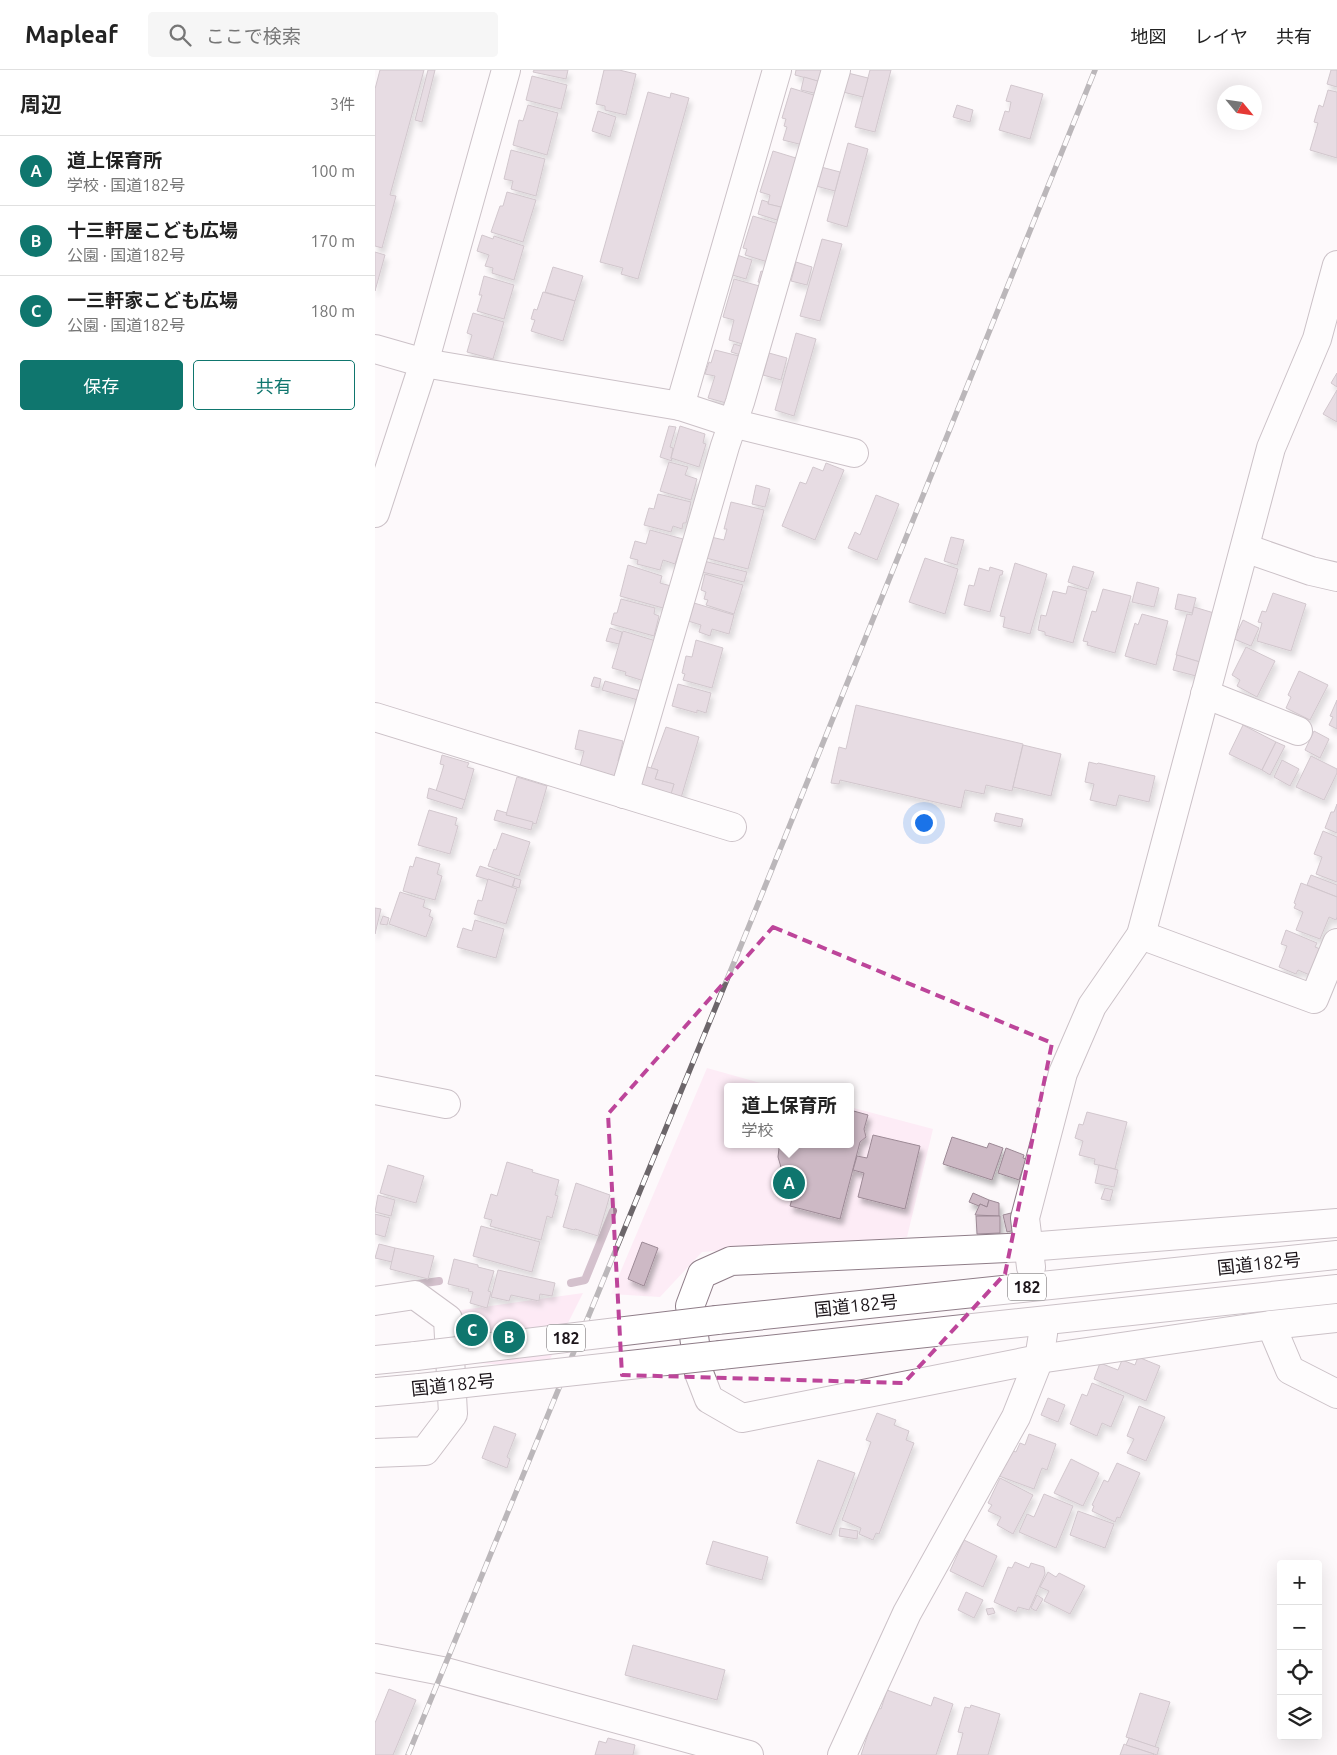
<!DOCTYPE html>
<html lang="ja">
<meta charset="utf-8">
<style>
body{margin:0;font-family:Ubuntu,"Noto Sans JP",sans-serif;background:#f6f6f6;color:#222}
.controls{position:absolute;right:15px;bottom:15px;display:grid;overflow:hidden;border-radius:5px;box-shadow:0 5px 20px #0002}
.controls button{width:45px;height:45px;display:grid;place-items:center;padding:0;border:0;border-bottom:1px solid #e0e0e0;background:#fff;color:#222;font:25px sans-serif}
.compass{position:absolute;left:842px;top:15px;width:45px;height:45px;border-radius:50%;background:#fff;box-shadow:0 5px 20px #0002;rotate:119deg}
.you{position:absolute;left:548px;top:752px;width:18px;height:18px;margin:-12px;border:4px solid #fff;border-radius:50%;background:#1a73e8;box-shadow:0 0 0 8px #1a73e833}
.badge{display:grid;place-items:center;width:32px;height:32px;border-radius:50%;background:#0f766e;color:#fff;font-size:16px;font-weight:700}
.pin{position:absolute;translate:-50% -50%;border:2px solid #fff;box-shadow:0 1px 5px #0006}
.popup{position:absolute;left:349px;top:1013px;width:130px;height:65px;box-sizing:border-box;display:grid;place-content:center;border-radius:5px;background:#fff;filter:drop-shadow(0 1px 4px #0005);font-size:16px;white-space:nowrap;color:#767676}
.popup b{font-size:19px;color:#222}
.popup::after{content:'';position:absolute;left:50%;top:100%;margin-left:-10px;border:10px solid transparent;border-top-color:#fff}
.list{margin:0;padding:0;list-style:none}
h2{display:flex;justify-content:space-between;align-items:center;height:65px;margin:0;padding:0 20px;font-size:21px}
h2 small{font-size:16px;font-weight:400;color:#767676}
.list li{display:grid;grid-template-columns:32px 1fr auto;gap:15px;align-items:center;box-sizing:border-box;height:70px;padding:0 20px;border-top:1px solid #e0e0e0}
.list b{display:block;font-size:19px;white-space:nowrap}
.list p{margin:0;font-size:16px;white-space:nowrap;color:#767676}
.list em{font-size:16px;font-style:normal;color:#767676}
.actions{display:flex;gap:10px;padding:15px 20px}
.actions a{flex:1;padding:11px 0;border:1px solid #0f766e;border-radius:5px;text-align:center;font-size:18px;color:#0f766e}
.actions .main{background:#0f766e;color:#fff}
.icon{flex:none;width:28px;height:28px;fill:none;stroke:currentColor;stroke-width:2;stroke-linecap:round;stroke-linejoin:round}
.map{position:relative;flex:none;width:962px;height:1685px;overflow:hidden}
header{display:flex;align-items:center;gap:30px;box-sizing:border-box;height:70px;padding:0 25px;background:#fff;border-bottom:1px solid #e0e0e0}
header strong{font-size:24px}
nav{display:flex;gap:28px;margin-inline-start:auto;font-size:18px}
.search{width:350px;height:45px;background:#f6f6f6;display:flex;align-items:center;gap:12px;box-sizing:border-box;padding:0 18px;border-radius:5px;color:#767676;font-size:19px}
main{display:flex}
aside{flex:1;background:#fff}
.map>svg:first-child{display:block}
.built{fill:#fdecf6}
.green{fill:#fcd8ee}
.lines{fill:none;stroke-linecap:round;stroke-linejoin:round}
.stream{stroke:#a37d95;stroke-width:8}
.building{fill:#cdb9c5;stroke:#9c8995;filter:url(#shadow)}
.minor-tunnel{stroke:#dbd7d9;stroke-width:28;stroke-dasharray:28 14;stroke-linecap:butt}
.minor-casing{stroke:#8f7d88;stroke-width:30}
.trunk-casing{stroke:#8f7d88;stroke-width:30}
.minor{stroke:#fff;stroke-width:28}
.trunk{stroke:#fff;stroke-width:28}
.rail-casing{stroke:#6c666a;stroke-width:5.5}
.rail{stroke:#fff;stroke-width:4;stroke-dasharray:11;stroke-linecap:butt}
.trunk-bridge-casing{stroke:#8f7d88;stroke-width:30;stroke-linecap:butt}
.trunk-bridge{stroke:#fff;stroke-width:28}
.marked{fill:none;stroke:#bd459a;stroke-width:4;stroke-dasharray:10 6;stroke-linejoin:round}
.labels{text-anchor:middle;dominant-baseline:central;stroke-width:4;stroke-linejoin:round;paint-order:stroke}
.shield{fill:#fff;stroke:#615c5f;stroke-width:1}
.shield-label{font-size:16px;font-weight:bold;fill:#1d161b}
.street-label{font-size:18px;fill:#1d161b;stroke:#fff}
</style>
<header>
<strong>Mapleaf</strong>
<div class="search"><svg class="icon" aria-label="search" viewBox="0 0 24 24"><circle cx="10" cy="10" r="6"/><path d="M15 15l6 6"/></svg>ここで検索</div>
<nav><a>地図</a><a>レイヤ</a><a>共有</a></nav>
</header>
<main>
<aside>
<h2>周辺<small>3件</small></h2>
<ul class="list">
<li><span class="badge">A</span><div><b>道上保育所</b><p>学校 · 国道182号</p></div><em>100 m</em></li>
<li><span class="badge">B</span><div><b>十三軒屋こども広場</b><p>公園 · 国道182号</p></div><em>170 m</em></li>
<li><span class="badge">C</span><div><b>一三軒家こども広場</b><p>公園 · 国道182号</p></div><em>180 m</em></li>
</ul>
<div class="actions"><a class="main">保存</a><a>共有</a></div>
</aside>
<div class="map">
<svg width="962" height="1685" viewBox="0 0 962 1685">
<defs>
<filter id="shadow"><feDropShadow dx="3" dy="5.5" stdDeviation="2.5" flood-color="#0004"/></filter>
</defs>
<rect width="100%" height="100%" fill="#fdf9fb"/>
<polygon class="built" points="332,998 400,1017 353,1017 353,1074 475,1074 475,1037 558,1059 532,1167 327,1182 285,1227 236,1224"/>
<polygon class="green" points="208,1223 171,1297 83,1292 80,1241"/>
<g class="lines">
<g class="stream">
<polyline points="196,1213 210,1210 238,1141"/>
<polyline points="36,1215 64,1211"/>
</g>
</g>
<g class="building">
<polygon points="5,0 49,0 15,125 21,126 7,178 0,176 0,19"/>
<polygon points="53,0 60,0 47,52 40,50"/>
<polygon points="159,0 193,0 191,9 158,2"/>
<polygon points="229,0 244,0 261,4 251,45 230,40 230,36 221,34"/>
<polygon points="421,0 449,0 446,12 420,5"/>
<polygon points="495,0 516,0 500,62 480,57"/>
<polygon points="956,0 962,0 962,17 952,14"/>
<polygon points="473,3 493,8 488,27 468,22"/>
<polygon points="157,6 192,15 186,39 151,30"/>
<polygon points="429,7 446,12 443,24 426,20"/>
<polygon points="636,15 668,24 655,69 624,60 630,41 634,42 636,32 631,31"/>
<polygon points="416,18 442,26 428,75 408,70 412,57 409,56 411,49 407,48"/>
<polygon points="953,20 962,22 962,88 935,80 943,53 939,52 944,35 948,37"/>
<polygon points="273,22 295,28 296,23 314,28 263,209 246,204 248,198 225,192"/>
<polygon points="153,35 183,43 172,85 138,75 144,50 148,51"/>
<polygon points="582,35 598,40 595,52 578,47"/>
<polygon points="223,41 241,47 235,67 217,61"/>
<polygon points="473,73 493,79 472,157 452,151"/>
<polygon points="136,80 170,89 161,126 136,119 138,111 129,109"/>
<polygon points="398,81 424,89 409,138 393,134 395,125 385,122"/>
<polygon points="446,97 465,102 460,121 441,116"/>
<polygon points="132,122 161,130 148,172 116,162 125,136 128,136"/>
<polygon points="387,130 393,132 393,134 406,137 402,150 383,144"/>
<polygon points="378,146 407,155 396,193 370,185 372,179 368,178"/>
<polygon points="107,165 118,169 119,166 149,176 139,210 117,203 118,198 110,196 114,185 102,181"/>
<polygon points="447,169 467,174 445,251 425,246"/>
<polygon points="0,182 10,185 0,221"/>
<polygon points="359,184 377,190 371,209 354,204"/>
<polygon points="421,192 437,197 432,215 416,211"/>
<polygon points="178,197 208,206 200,231 170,222"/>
<polygon points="386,201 393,203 389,214 383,212"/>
<polygon points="109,206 139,215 129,249 102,241 107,225 104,225"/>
<polygon points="359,209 388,217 371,275 354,270 359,250 348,247"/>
<polygon points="168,222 200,231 188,271 156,261 160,250 156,249 159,239 162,240"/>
<polygon points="98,243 129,252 118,289 92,282 97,265 92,263"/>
<polygon points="421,263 441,269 419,346 400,340"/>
<polygon points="359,274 372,278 369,286 356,282"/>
<polygon points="340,280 368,287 355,334 333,328 340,306 330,304 334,292 336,293"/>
<polygon points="394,283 412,288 406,310 388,305"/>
<polygon points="962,303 962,317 956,313"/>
<polygon points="962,320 962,352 948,344"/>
<polygon points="294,356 301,357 295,377 298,378 296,388 297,391 285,387"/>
<polygon points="305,356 330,364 328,373 331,374 324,397 296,388"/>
<polygon points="294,392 313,397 310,405 322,409 316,430 285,421"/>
<polygon points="451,393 469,400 440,470 407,456 425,412 431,414 438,397 448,401"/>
<polygon points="381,415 395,419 390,437 377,434"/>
<polygon points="283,424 316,432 311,453 308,453 307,459 298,456 296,462 269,455 274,438 279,439"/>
<polygon points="501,425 524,434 502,490 473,478 480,462 485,465"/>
<polygon points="356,432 389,440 373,499 331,488 336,467 349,470 352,459 349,459"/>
<polygon points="275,460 308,469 300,494 288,490 285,500 262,494 263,490 255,488 260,471 271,474"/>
<polygon points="576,467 589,470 582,495 569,491"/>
<polygon points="550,488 583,499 570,544 534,532"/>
<polygon points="325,490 372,502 369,512 323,501"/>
<polygon points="640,493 672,504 655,564 628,557 630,547 625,546"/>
<polygon points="253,495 287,506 285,513 296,516 292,532 290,532 288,538 245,526"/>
<polygon points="698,496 719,502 713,519 693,512"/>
<polygon points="615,497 628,501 627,505 625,505 615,542 589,535 594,515 599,516 604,498 614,501"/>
<polygon points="330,504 368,515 359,544 331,535 333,530 329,529 331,522 326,520"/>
<polygon points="762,512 784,518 779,537 757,532"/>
<polygon points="693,516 712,521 698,573 670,565 670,562 663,560 666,545 671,546 678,521 691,524"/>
<polygon points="728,519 756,526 740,583 712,575 713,572 708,571 717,541 721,542"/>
<polygon points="898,523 931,534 916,581 882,571 887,553 883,552 887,541 891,542"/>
<polygon points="803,524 821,528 817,543 800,539"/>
<polygon points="246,529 280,538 279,544 284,546 279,566 236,554 239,543 242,543"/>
<polygon points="319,533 359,545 354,564 337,559 335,566 324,562 326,555 313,551 313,536 318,538"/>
<polygon points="819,537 839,543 825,592 801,585 812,544 817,545"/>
<polygon points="767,544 793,551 781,595 750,586 760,553 763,555"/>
<polygon points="868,550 884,558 876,576 859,569"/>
<polygon points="235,558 247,562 244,574 231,571"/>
<polygon points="248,561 281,571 269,611 250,605 251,602 237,598"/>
<polygon points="321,570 348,578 337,618 308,610 310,604 307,603 311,586 317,587"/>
<polygon points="871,577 900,591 882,627 862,616 865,610 857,605"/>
<polygon points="802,585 825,592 821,606 798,600"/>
<polygon points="924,601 953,615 935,650 911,638 916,627 913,625"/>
<polygon points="219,607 226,609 224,618 216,616"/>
<polygon points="230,611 266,621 263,630 227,620"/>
<polygon points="303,614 336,623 331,643 322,640 322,643 297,636"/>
<polygon points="962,630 962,659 954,655 958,647 955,646"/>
<polygon points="481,635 648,674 637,721 611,715 609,724 590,720 586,738 465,710 464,714 456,713 464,677 471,679"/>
<polygon points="868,655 901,672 887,700 854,684"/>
<polygon points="291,657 324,667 306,728 295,725 299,714 280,709 283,700 276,698"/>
<polygon points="204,660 248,671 243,691 245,692 242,704 240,703 240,706 205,696 209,681 200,679"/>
<polygon points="939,661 954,669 945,688 930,680"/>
<polygon points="901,672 910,676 895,705 887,700"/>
<polygon points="648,675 686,684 676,726 638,717"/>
<polygon points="67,685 94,693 92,697 99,699 90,730 61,721 69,695 65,694"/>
<polygon points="936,686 962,699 962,703 949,730 921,717"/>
<polygon points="907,690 924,699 915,716 899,707"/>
<polygon points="714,692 722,694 723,693 780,706 774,732 744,725 741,736 715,730 719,714 710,712"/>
<polygon points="266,695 283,700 280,709 299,714 296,724 265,715"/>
<polygon points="142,707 172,716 161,754 131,745"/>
<polygon points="54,718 90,730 87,739 52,728"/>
<polygon points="962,734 962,763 950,758 956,742 959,742"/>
<polygon points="54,740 82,748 80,755 83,756 75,784 43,775"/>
<polygon points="122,740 132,743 131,745 158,752 156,760 119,750"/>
<polygon points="621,743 648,749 646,757 619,751"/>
<polygon points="948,761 962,767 962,812 941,804 947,787 939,784"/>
<polygon points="127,763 155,772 144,806 113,796 119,779 121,780"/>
<polygon points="41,787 65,794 62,804 67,806 60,830 28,821 35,796 38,797"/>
<polygon points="105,796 140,808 137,817 101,806"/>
<polygon points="936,805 962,815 962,827 932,815"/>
<polygon points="140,808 146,810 144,818 138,816"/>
<polygon points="113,809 142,819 131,854 99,844 103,830 107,831"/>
<polygon points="926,813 962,827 962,847 961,850 954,847 945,869 921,860 928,842 919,838 921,834 919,833"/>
<polygon points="25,822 50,830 48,837 56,840 54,846 58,848 51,867 14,854"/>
<polygon points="0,838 6,839 0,864"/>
<polygon points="8,846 14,848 12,855 5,854"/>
<polygon points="100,850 129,859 121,888 82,877 88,858 97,861"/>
<polygon points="911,860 942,873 940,877 948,880 937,906 923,900 921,904 904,897 912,876 906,874"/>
<polygon points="475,1040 493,1045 489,1059 491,1067 485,1072 465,1149 415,1136 422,1111 416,1110 408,1104 403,1087 404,1078 409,1074 475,1074"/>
<polygon points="712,1042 752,1052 740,1099 719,1094 720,1089 704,1085 708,1071 700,1068 704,1054 708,1055"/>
<polygon points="498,1065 545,1076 530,1139 483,1127 489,1103 478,1100 482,1086 492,1088"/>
<polygon points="577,1067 612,1078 614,1073 628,1078 617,1110 568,1094"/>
<polygon points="631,1078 649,1085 648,1088 651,1089 644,1110 623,1103"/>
<polygon points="132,1092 158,1100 157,1102 184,1110 180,1125 183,1126 177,1148 172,1146 166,1170 115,1156 117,1150 109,1148 116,1124 122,1126"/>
<polygon points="13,1095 49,1106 41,1133 5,1123"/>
<polygon points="724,1095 743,1100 739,1117 720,1113"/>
<polygon points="201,1113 235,1125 223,1166 200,1159 199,1160 188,1157"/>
<polygon points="730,1118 738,1120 735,1131 726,1129"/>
<polygon points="598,1123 614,1130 612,1137 605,1134 604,1136 594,1132"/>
<polygon points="3,1125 20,1130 16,1146 0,1142"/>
<polygon points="614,1130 624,1133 624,1146 600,1145 605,1134 612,1137"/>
<polygon points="636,1143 640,1160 632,1162 628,1145"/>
<polygon points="0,1144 15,1148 10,1167 0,1164"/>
<polygon points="601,1146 625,1146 625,1163 602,1164"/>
<polygon points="106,1156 165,1172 157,1202 98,1186"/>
<polygon points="267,1172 283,1178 269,1216 253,1209"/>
<polygon points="4,1174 20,1178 17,1192 0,1188"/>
<polygon points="20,1178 59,1186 53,1209 15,1199"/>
<polygon points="79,1189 103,1195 103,1197 119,1201 113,1221 116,1222 112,1238 95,1233 98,1222 93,1221 94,1219 73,1214"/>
<polygon points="123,1200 180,1213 177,1226 165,1224 164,1231 136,1225 134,1231 116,1227"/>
<polygon points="763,1287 785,1296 771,1331 719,1309 725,1293 743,1300 747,1290 760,1295"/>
<polygon points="717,1313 749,1326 736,1357 727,1353 722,1366 695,1354 707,1324 712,1326"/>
<polygon points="673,1328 690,1335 683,1352 666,1345"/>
<polygon points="764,1336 790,1347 771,1391 752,1383 759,1369 752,1366"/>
<polygon points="502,1343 521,1350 519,1355 534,1361 531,1370 539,1373 504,1464 501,1463 498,1470 484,1464 486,1458 467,1450 496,1372 491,1370"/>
<polygon points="119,1356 141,1364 132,1387 135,1389 132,1398 107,1388"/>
<polygon points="654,1364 681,1374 672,1400 667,1398 659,1419 624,1406 628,1394 631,1395 636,1380 641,1382 645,1373 650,1375"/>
<polygon points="696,1389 724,1403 708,1436 679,1423"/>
<polygon points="443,1390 480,1403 456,1465 421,1453"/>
<polygon points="742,1393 765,1403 745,1448 742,1447 740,1452 717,1441 719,1436 717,1435 729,1410 733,1412"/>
<polygon points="625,1408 658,1425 638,1464 622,1455 626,1447 613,1441 617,1435 613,1433"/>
<polygon points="669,1424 698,1436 681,1478 644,1462 652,1444 659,1447"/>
<polygon points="703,1441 739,1454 730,1478 695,1465"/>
<polygon points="465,1458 483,1461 482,1469 464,1466"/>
<polygon points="589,1470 622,1486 608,1517 575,1501"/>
<polygon points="338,1471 393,1487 387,1510 331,1494"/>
<polygon points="640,1492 654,1498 656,1493 669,1497 670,1504 654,1540 643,1537 641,1542 619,1532 633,1497 637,1498"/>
<polygon points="673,1502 681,1507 684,1503 710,1516 695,1544 669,1531 674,1521 665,1517"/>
<polygon points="591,1522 608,1530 599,1548 583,1540"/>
<polygon points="662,1525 668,1529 661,1541 656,1538"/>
<polygon points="618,1538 620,1543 613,1545 611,1539"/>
<polygon points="258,1575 350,1600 342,1630 250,1605"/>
<polygon points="14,1619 41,1630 18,1685 0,1685 0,1653"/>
<polygon points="512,1620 556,1636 559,1627 578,1634 561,1685 486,1685 502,1637 506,1639"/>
<polygon points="765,1623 795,1632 780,1677 751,1667"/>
<polygon points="596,1635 625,1644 613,1685 582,1685 588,1663 583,1662 590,1637 595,1638"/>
<polygon points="233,1668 260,1675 258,1685 220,1685 224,1671 231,1673"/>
<polygon points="754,1668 784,1678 782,1685 751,1675"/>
<polygon points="749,1674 751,1675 779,1684 778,1685 745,1685"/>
</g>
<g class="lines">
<polyline class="minor-tunnel" points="656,1197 668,1264"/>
<defs>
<g id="minor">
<polyline points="0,279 49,293 305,336 357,353 479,383"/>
<polyline points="305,336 402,0"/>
<polyline points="0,443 49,293 131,0"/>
<polyline points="870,478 936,501 962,507"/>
<polyline points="830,624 923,661"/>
<polyline points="0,647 357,757"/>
<polyline points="249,724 350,376 365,332 461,0"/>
<polyline points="766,865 939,929 962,873"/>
<polyline points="0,1020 71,1034"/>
<polyline points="962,1153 652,1177 356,1191 327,1204 315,1236 324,1303 334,1329 367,1348 664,1289 896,1255 962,1248"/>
<polyline points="656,1197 650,1148 688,1003 717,936 766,865 896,378 942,269 962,195"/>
<polyline points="0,1231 40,1225 73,1249 78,1344 50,1381 0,1383"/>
<polyline points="896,1255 915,1300 962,1324"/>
<polyline points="0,1588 67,1601 374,1685"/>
<polyline points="467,1685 532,1543 641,1347 664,1289 668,1264"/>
</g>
<g id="trunk">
<polyline points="342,1250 962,1185"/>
<polyline points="346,1285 962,1219"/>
<polyline points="0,1290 41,1286"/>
<polyline points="0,1322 45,1318"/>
</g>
</defs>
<use href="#minor" class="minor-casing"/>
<use href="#trunk" class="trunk-casing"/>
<use href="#minor" class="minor"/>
<use href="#trunk" class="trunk"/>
<defs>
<polyline id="rail" points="33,1685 374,856 720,0"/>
</defs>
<use href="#rail" class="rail-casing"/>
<use href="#rail" class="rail"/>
<defs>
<g id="trunk-bridge">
<polyline points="41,1286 342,1250"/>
<polyline points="45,1318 346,1285"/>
</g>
</defs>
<use href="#trunk-bridge" class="trunk-bridge-casing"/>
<use href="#trunk-bridge" class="trunk-bridge"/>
</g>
<path d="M0 0H962V1685H0ZM398,857L677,973L630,1204L529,1313L247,1305L233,1044Z" fill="#fdf9fb" fill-opacity=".55" fill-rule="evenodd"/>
<path class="marked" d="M398,857L677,973L630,1204L529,1313L247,1305L233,1044Z"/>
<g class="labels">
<g class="shield">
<rect x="633" y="1203.5" width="38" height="27" rx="4"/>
<rect x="172" y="1254.5" width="38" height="27" rx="4"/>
</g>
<g class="shield-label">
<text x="652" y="1217">182</text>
<text x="191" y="1268">182</text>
</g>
<g class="street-label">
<text transform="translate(884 1193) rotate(-6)">国道182号</text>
<text transform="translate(481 1235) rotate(-6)">国道182号</text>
<text transform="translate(78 1314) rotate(-6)">国道182号</text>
</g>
</g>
</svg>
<div class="controls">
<button>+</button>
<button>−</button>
<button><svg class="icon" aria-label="locate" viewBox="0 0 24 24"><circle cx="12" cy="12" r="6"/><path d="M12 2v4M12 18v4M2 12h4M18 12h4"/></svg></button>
<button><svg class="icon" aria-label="layers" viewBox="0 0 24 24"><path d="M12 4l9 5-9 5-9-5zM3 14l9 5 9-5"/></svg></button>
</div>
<svg class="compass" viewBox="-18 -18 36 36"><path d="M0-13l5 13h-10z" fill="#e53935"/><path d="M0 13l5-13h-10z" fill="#767676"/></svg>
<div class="you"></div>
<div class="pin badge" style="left:414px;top:1113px">A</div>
<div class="popup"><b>道上保育所</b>学校</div>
<div class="pin badge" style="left:134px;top:1267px">B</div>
<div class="pin badge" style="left:97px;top:1260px">C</div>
</div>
</main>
